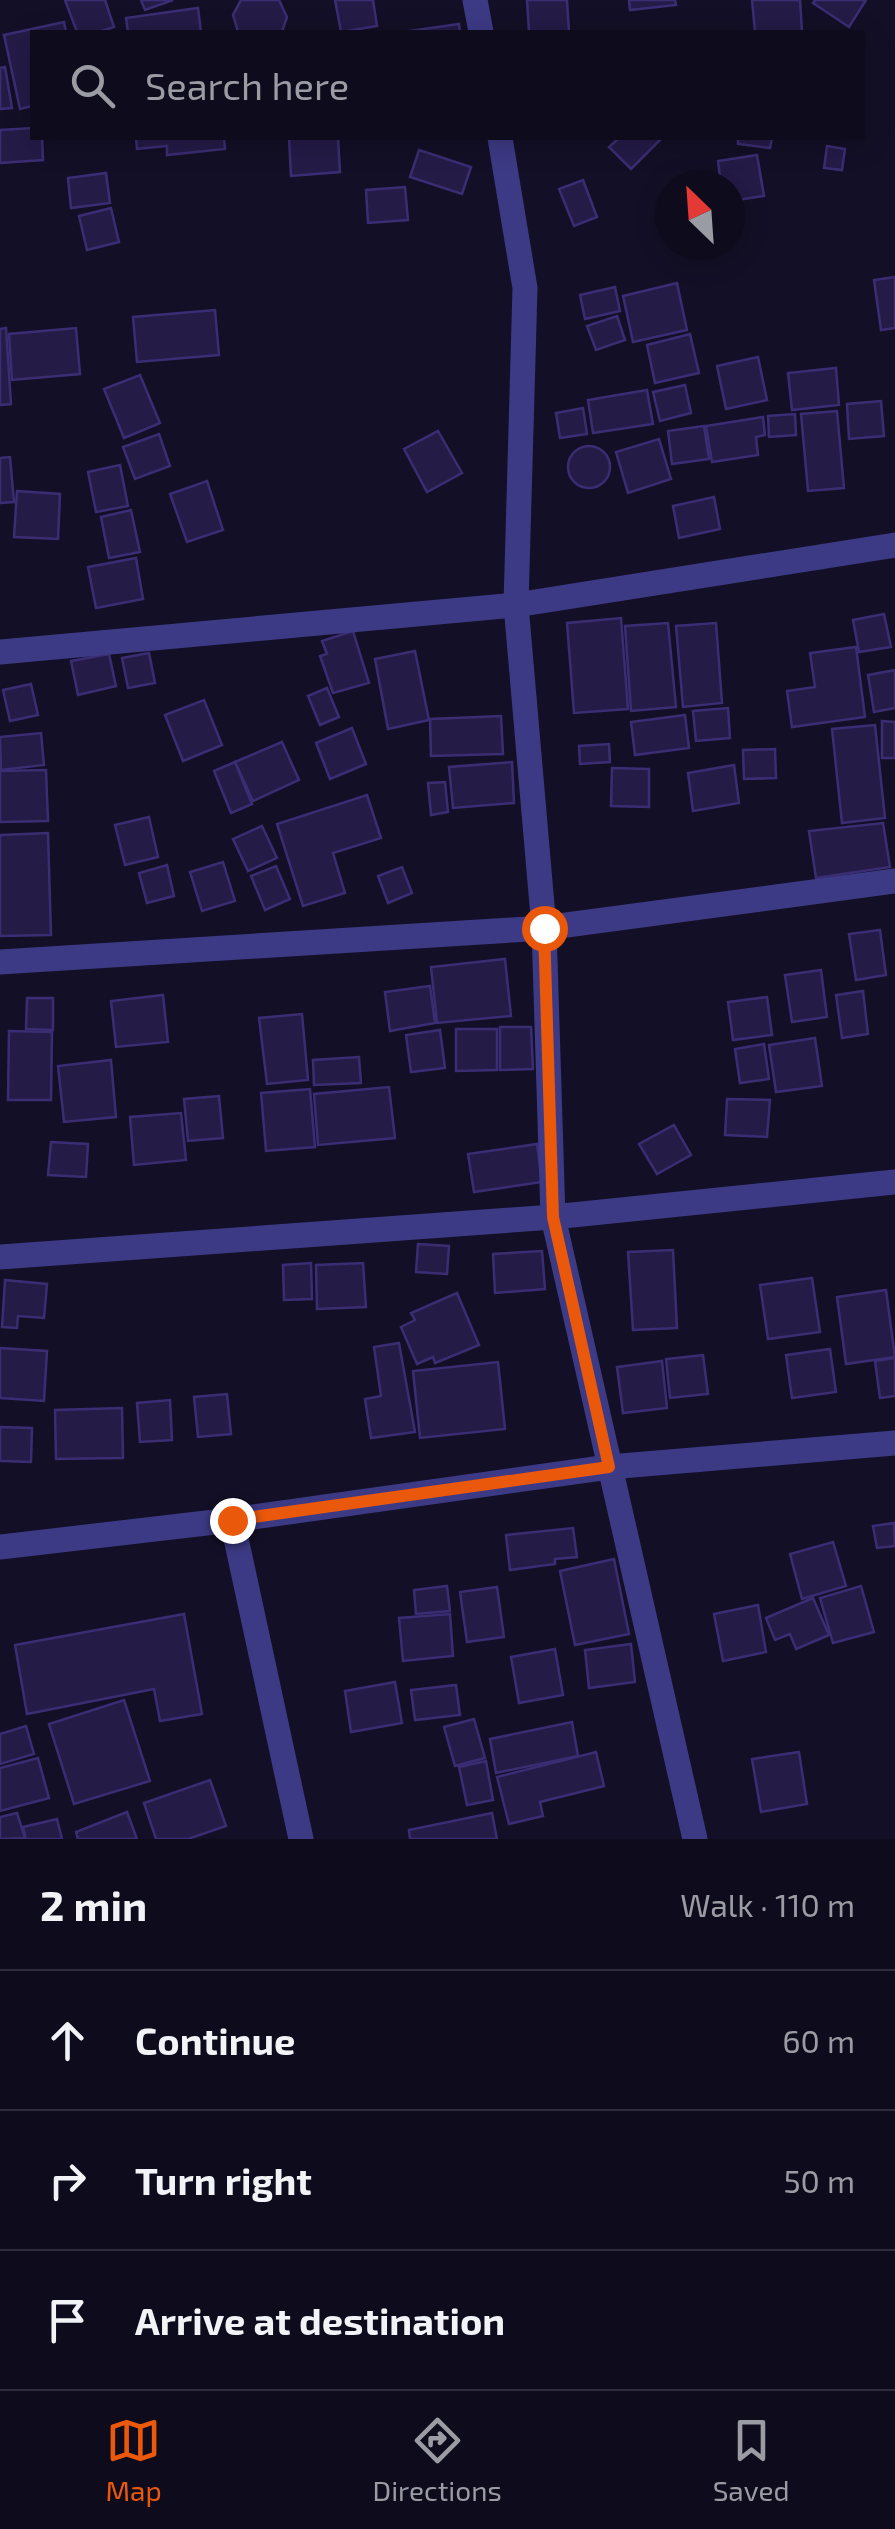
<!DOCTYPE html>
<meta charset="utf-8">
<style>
body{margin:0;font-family:"Exo 2",sans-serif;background:#1c1929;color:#f1f3f6}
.compass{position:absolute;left:655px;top:170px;width:90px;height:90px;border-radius:50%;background:#0e0b1c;box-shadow:0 5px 25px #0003;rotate:335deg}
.stop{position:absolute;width:30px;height:30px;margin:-22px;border:8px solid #ea580c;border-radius:50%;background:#fff}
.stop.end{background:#ea580c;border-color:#fff;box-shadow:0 2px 10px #0008}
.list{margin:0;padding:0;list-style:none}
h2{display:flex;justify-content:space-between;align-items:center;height:130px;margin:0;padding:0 40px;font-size:42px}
h2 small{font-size:32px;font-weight:400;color:#9b9ba3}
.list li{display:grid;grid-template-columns:65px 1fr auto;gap:30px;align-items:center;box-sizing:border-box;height:140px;padding:0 40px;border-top:2px solid #2e2b3b}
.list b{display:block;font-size:38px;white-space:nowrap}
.list em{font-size:32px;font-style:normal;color:#9b9ba3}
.icon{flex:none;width:55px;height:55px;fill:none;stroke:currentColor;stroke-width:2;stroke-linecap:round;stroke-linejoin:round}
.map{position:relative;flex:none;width:895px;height:1839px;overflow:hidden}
.search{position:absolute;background:#0e0b1c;box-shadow:0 5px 25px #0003;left:30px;right:30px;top:30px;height:110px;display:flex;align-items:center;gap:25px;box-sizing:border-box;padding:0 35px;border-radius:0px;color:#9b9ba3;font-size:38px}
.sheet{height:550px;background:#0e0b1c}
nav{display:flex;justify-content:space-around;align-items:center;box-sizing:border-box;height:140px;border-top:2px solid #2e2b3b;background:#0e0b1c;font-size:28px;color:#9b9ba3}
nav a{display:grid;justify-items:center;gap:5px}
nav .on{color:#ea580c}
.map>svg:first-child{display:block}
.building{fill:#241b47;stroke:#3b2d73;stroke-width:2.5}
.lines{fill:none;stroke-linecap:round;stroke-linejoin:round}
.minor{stroke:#3d3a85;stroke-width:25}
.route{stroke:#ea580c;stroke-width:12}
</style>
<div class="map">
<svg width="895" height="1839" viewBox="0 0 895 1839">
<rect width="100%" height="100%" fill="#130f26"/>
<g class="building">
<polygon points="65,0 105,0 114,27 99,32 77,32"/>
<polygon points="141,0 173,0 145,10"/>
<polygon points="241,0 279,0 287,17 282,32 238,32 233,15"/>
<polygon points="335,0 373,0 377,26 341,32"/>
<polygon points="527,0 567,0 569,32 529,32"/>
<polygon points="629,0 675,0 676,5 630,10"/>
<polygon points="752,0 800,0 802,32 755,32"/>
<polygon points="815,0 866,0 849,27 813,3"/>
<polygon points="198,8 201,32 128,32 126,18"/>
<polygon points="64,22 66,32 32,32 32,106 20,109 4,35"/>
<polygon points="459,24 460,32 403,32"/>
<polygon points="5,67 12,108 0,109 0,68"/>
<polygon points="32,128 32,138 42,138 43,160 0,163 0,130"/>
<polygon points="136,138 224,138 225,149 167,155 167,146 137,149"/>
<polygon points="289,138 338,138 340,172 291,176"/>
<polygon points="619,138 662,138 631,169 609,147"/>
<polygon points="738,138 772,138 770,148 738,144"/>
<polygon points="827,146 845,149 842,170 824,168"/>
<polygon points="419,150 471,167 462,194 410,177"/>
<polygon points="757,155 764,196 730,201 730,185 721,185 718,161"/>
<polygon points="106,173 110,203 71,208 68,178"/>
<polygon points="583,180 597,217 574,226 559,189"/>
<polygon points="405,187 408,220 368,223 366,190"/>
<polygon points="111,208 119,242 87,250 79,216"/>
<polygon points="895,277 895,328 881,330 874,280"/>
<polygon points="677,283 687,330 633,342 623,296"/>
<polygon points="615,287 620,311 585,319 580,295"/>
<polygon points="215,310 219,355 137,362 133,317"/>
<polygon points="617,316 625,340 596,350 587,326"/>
<polygon points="6,328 11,404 0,405 0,329"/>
<polygon points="76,328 80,374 12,380 9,334"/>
<polygon points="690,334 699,373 655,383 647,345"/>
<polygon points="758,357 767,400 726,409 717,366"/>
<polygon points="836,368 839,405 792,410 788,373"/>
<polygon points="140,375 160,423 124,438 104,389"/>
<polygon points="685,385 691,413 660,421 653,392"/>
<polygon points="647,390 653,424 593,433 588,400"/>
<polygon points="881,401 884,436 849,439 847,404"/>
<polygon points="583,408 587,434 560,438 556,413"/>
<polygon points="837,411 844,488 808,491 801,414"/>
<polygon points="795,414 796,435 769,437 768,416"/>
<polygon points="763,417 765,435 756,437 758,455 712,462 706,426"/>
<polygon points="704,426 709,459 672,464 668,431"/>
<polygon points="438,431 462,473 427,492 404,449"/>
<polygon points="159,434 170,466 135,479 123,447"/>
<polygon points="659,439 671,479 628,493 616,452"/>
<circle cx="589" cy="467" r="21"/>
<polygon points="10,457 14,502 0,503 0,458"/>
<polygon points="120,465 128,506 96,512 88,472"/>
<polygon points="207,481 223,530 187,542 170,494"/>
<polygon points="17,491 60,494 58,539 14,537"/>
<polygon points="714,497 720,529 679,538 673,506"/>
<polygon points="131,510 140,552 109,558 101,517"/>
<polygon points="136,558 143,599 96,608 88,567"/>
<polygon points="884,614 891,647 859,652 853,620"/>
<polygon points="621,618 628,709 574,713 567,623"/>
<polygon points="668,623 676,707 631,711 625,626"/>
<polygon points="716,623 722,703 683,707 676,626"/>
<polygon points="353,631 369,683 333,693 320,656 327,654 322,641"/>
<polygon points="856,647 865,717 792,727 787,691 815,687 810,653"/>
<polygon points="415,651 429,720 388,729 375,659"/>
<polygon points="149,653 155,683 128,688 122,658"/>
<polygon points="109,654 116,686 78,695 71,661"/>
<polygon points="895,670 895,708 874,712 868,675"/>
<polygon points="31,684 38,715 10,721 3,690"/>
<polygon points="327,688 339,717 320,725 308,696"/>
<polygon points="204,700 222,745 183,761 165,715"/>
<polygon points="728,708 730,738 696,741 693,711"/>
<polygon points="685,715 689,748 635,755 631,722"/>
<polygon points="501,716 503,754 431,756 430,719"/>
<polygon points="882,721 895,722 895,758 882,758"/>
<polygon points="875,725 885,818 842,823 832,729"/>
<polygon points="352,728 366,764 330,779 316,743"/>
<polygon points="41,733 44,765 1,770 0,737"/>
<polygon points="282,742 299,780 253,801 235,762"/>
<polygon points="609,744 610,762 580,764 579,746"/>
<polygon points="775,749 776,778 744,779 743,750"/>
<polygon points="235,762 252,804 231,813 214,771"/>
<polygon points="512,762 514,803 453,808 449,767"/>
<polygon points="734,765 739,803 693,811 688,773"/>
<polygon points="612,768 649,769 649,807 611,806"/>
<polygon points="46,770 48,821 0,822 0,771"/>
<polygon points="445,782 448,812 431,815 428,783"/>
<polygon points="367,795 381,838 333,853 345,893 303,906 277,824"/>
<polygon points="149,817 158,857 125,865 115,825"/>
<polygon points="883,823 890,867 816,878 809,831"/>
<polygon points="262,826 277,858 248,871 233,839"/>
<polygon points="48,833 51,935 0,936 0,835"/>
<polygon points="223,862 235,901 202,911 190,872"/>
<polygon points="167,865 174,896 147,903 139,873"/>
<polygon points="276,866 290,899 265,910 251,876"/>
<polygon points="402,867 412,893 388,903 378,876"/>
<polygon points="880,930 886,975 856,980 849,934"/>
<polygon points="505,959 511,1016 437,1023 431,967"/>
<polygon points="821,970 827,1017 792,1022 785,975"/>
<polygon points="430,986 435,1023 390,1031 385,992"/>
<polygon points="863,991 868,1034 842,1038 836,995"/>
<polygon points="163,995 168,1042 116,1047 111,1001"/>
<polygon points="767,997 772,1035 733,1040 728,1002"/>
<polygon points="27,998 53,998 53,1030 26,1029"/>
<polygon points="302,1014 308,1080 267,1084 259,1018"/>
<polygon points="500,1027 531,1027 533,1069 500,1070"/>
<polygon points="456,1029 497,1029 497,1070 456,1071"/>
<polygon points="440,1030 445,1068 411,1072 406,1035"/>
<polygon points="9,1031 52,1032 51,1100 8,1100"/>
<polygon points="815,1038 822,1086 776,1092 769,1045"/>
<polygon points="764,1044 769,1079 740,1083 735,1049"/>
<polygon points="359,1057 361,1083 314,1085 313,1060"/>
<polygon points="111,1060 116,1117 64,1122 58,1066"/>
<polygon points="389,1087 395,1138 318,1145 314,1094"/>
<polygon points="310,1089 315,1147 266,1151 261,1093"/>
<polygon points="219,1096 223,1138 188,1141 184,1099"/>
<polygon points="727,1099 770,1100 767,1137 725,1135"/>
<polygon points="181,1113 186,1160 134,1165 130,1117"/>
<polygon points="674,1125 691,1155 657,1174 639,1144"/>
<polygon points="51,1142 88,1144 86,1177 48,1175"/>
<polygon points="537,1144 542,1182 474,1192 468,1154"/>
<polygon points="418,1244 449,1246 447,1274 416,1272"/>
<polygon points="673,1250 677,1328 633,1330 628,1252"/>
<polygon points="542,1251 545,1289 495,1293 493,1254"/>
<polygon points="311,1263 312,1299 284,1300 283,1265"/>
<polygon points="363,1263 366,1307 317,1309 316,1265"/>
<polygon points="812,1278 820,1332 768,1339 760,1285"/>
<polygon points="5,1280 47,1284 44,1318 18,1316 17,1328 2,1327"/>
<polygon points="886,1290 895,1357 846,1364 837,1297"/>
<polygon points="457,1293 479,1345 435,1363 433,1357 417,1364 401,1327 415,1320 411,1313"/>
<polygon points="399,1343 415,1432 371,1438 365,1399 381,1396 374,1347"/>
<polygon points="0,1348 47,1351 44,1401 0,1398"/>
<polygon points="830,1349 836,1392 792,1398 786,1355"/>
<polygon points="703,1355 708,1394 670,1398 666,1359"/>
<polygon points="895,1358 895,1396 880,1398 875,1361"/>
<polygon points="662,1361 667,1408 623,1413 617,1367"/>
<polygon points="498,1362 505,1429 420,1438 413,1371"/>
<polygon points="227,1394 231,1434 198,1437 194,1397"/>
<polygon points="170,1400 172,1440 140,1442 137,1403"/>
<polygon points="122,1408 123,1458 56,1459 55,1410"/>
<polygon points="0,1427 32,1428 31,1462 0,1461"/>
<polygon points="894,1523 895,1546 877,1548 873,1526"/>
<polygon points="573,1528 577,1557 555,1559 555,1564 510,1570 506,1535"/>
<polygon points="833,1542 846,1586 802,1599 790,1554"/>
<polygon points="614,1559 629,1634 575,1645 560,1571"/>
<polygon points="447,1586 450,1611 416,1614 414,1590"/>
<polygon points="861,1586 874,1632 833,1643 820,1598"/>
<polygon points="497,1587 504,1637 467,1642 460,1592"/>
<polygon points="813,1598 829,1635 796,1649 790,1634 775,1640 766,1618"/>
<polygon points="758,1605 766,1652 723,1661 714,1614"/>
<polygon points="184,1614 202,1714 160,1721 154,1689 27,1714 15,1645"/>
<polygon points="450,1614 453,1656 403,1661 399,1618"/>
<polygon points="631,1644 635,1682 589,1688 585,1650"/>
<polygon points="555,1649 563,1695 519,1703 511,1657"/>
<polygon points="395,1682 402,1723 351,1732 345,1691"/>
<polygon points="456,1685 460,1715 415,1720 411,1690"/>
<polygon points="124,1700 150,1781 74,1804 49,1724"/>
<polygon points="474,1719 485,1758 455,1766 444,1727"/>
<polygon points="572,1722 578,1756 496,1773 490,1739"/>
<polygon points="26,1726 34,1754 0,1764 0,1734"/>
<polygon points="596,1752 604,1786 540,1802 543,1816 509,1824 497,1777"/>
<polygon points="799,1752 807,1804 761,1812 752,1759"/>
<polygon points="38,1758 49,1798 0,1811 0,1768"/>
<polygon points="486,1761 493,1800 467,1805 459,1767"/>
<polygon points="210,1780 226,1826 188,1839 156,1839 144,1803"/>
<polygon points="127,1812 137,1839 78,1839 76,1832"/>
<polygon points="17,1813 25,1838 0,1839 0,1817"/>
<polygon points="492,1813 497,1839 410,1839 409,1830"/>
<polygon points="57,1819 62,1839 26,1839 23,1827"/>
</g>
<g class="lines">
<g class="minor">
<polyline points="475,0 481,32"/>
<polyline points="500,138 525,288 516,605 544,928 553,1217 695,1839"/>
<polyline points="0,652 516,605 895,545"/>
<polyline points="0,962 544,928 895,881"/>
<polyline points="0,1257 553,1217 895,1182"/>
<polyline points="232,1520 301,1839"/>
<polyline points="0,1547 232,1520 609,1467 895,1443"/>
</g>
</g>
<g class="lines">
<polyline class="route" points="232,1520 609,1467 553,1217 544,928"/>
</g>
</svg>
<svg class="compass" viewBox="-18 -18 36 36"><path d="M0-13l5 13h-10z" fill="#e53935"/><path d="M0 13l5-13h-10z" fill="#9b9ba3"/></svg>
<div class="stop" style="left:544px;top:928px"></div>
<div class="stop end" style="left:232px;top:1520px"></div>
<div class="search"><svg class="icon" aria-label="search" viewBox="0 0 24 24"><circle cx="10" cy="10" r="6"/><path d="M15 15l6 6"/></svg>Search here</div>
</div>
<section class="sheet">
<h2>2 min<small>Walk · 110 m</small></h2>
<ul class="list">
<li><svg class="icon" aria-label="ahead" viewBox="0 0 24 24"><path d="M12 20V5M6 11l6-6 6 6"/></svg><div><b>Continue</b></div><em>60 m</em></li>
<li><svg class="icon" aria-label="right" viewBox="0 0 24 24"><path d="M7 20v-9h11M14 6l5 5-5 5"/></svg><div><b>Turn right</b></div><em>50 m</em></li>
<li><svg class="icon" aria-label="arrive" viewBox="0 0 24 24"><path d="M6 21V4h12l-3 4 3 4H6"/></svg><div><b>Arrive at destination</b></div></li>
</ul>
</section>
<nav>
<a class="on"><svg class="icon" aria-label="map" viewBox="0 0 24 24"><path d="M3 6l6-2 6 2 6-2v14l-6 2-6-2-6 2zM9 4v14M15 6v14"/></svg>Map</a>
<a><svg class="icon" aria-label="directions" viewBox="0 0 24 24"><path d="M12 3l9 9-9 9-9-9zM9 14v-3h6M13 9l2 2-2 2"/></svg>Directions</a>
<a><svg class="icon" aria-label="saved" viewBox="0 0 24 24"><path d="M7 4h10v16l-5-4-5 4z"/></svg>Saved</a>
</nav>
